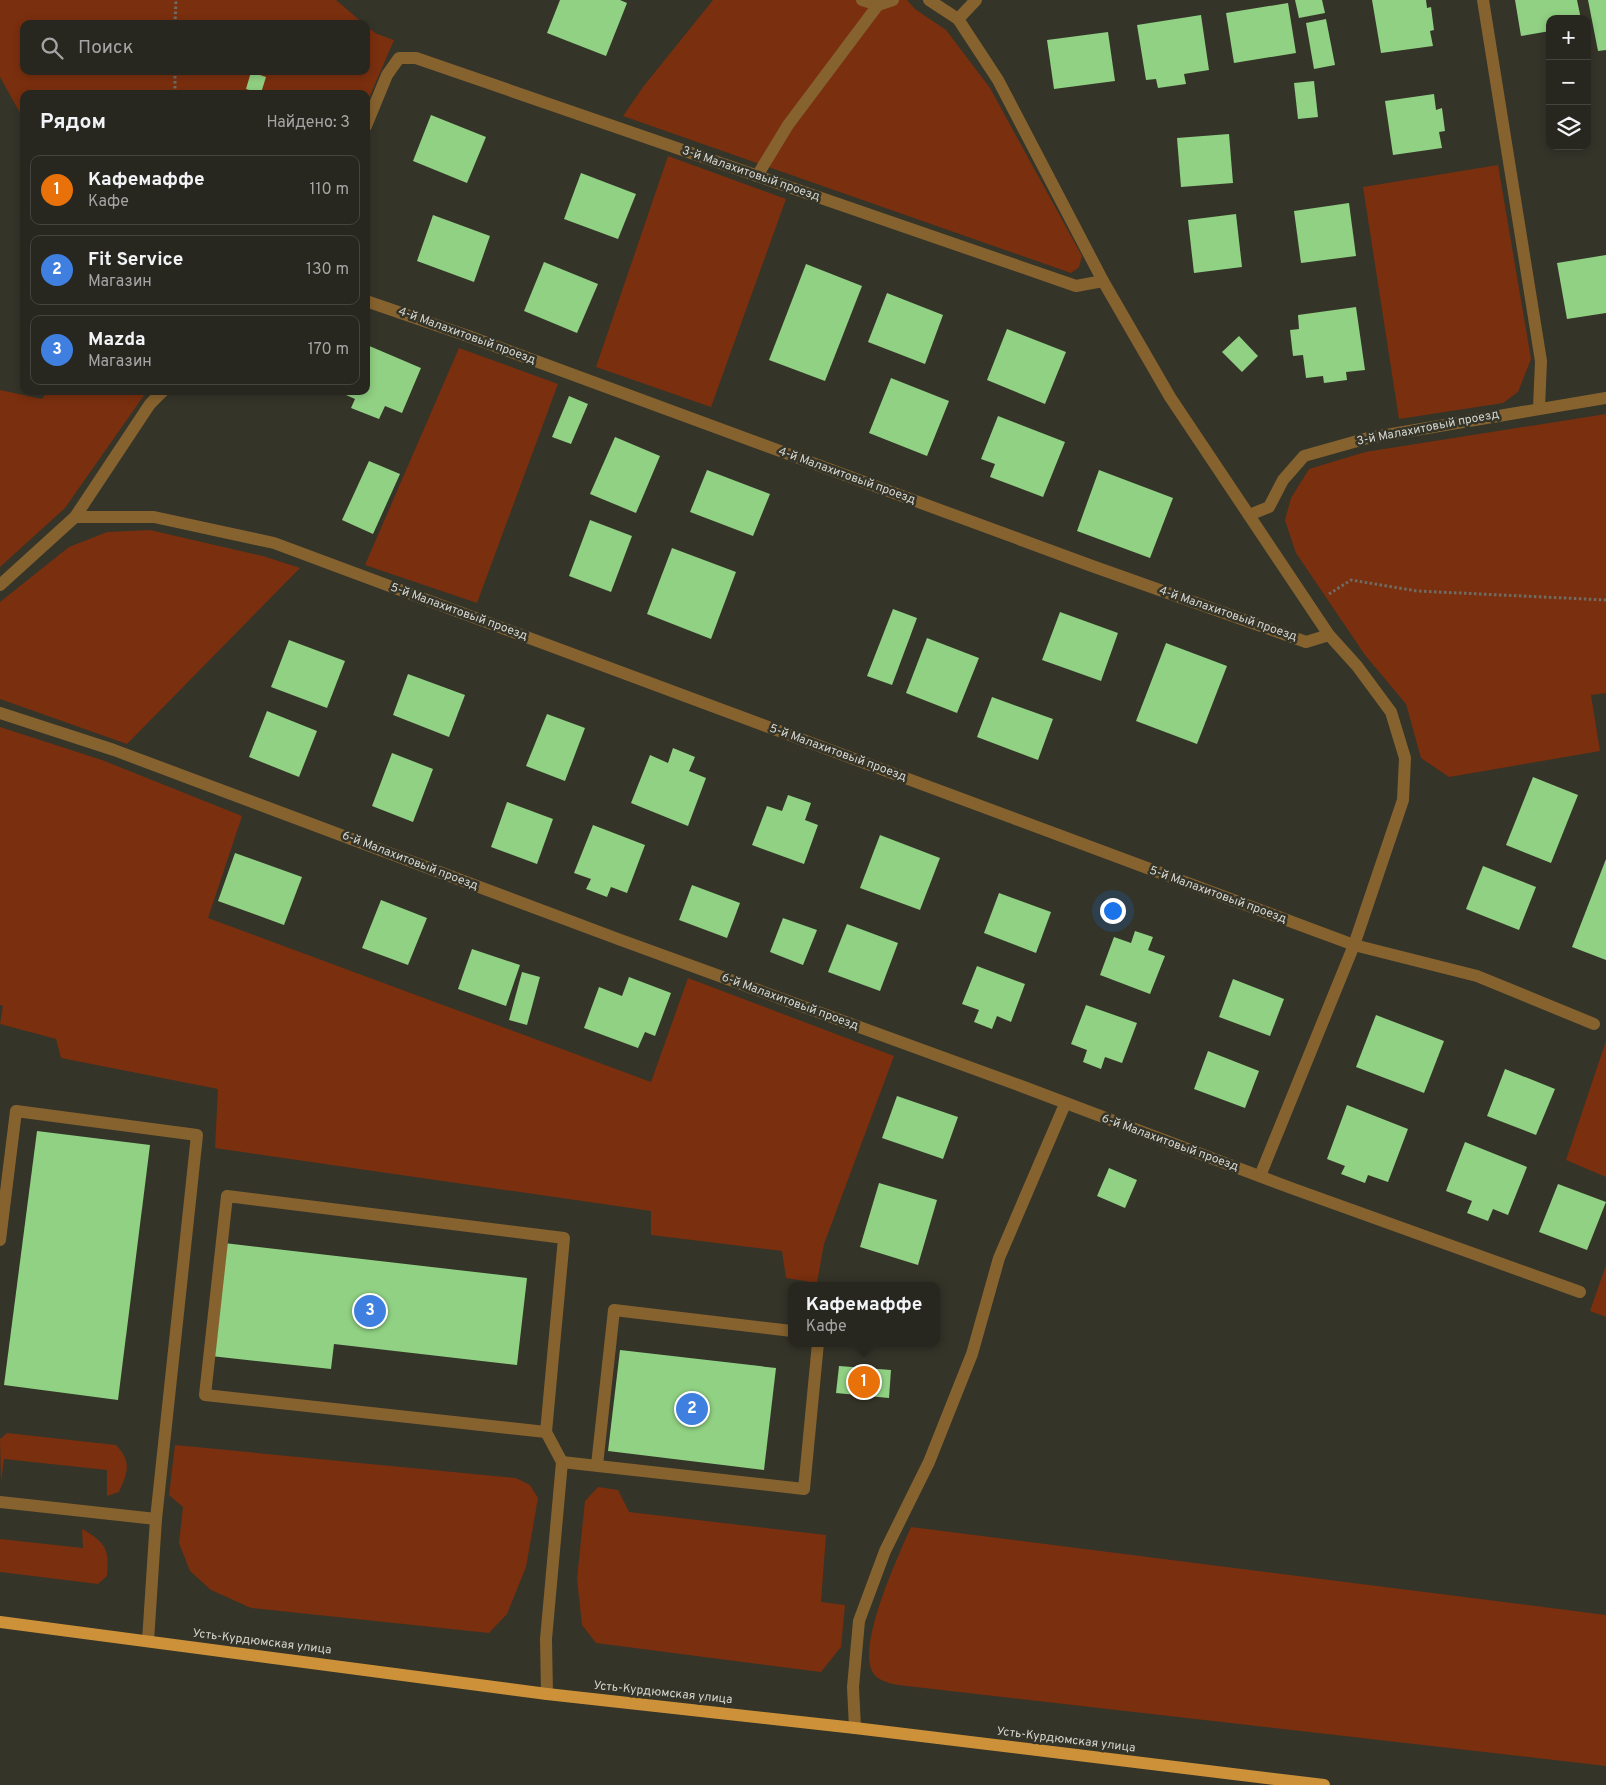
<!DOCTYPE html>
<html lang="ru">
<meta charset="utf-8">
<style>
body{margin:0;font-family:Overpass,sans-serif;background:#2f2f28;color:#f1f3f6}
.controls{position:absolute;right:15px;top:15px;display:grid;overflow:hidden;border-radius:10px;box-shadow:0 2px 8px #0003}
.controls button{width:45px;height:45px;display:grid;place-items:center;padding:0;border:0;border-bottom:1px solid #43443d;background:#27271f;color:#f1f3f6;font:25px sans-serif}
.you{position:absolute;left:1112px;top:910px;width:18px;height:18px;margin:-12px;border:4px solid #fff;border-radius:50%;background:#1a73e8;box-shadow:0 0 0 8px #1a73e833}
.badge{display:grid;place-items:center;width:32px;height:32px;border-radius:50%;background:#d93025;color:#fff;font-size:16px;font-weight:700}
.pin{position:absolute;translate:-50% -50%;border:2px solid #fff;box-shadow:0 1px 5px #0006}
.popup{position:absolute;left:788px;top:1282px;width:152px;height:65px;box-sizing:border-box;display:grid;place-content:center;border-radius:10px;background:#27271f;filter:drop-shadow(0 1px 4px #0005);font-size:16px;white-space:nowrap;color:#a4a5a4}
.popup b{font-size:19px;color:#f1f3f6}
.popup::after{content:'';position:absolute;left:50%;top:100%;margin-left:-10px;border:10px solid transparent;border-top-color:#27271f}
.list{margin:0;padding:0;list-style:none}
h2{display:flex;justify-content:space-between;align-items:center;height:65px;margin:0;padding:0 20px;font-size:21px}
h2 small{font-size:16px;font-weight:400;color:#a4a5a4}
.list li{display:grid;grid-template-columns:32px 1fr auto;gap:15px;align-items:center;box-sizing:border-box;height:70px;margin:0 10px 10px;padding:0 10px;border:1px solid #43443d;border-radius:10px}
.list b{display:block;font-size:19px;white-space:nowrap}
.list p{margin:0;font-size:16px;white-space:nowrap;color:#a4a5a4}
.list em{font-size:16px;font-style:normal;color:#a4a5a4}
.icon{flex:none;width:28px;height:28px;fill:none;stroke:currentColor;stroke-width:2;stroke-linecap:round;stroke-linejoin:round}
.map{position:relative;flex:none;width:1606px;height:1785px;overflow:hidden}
.search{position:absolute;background:#27271f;box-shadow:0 2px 8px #0003;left:20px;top:20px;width:350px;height:55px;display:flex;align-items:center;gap:12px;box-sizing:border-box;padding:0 18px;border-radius:10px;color:#a4a5a4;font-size:19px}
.panel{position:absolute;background:#27271f;box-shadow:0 2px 8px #0003;left:20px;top:90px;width:350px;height:305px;border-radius:10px}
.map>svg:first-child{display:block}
.green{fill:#7a2f0e}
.building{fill:#91d183}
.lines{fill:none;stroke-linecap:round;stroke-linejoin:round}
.path{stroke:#6d6d64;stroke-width:3;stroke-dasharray:2.5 2.5;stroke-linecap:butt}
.minor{stroke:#86622f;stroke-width:12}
.major{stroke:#cd9239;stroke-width:12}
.labels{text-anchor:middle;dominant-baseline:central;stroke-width:5;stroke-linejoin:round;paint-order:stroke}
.street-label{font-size:12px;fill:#d6d6cf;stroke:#343429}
</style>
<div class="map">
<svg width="1606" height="1785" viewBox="0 0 1606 1785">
<rect width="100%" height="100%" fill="#343429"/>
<g class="green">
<polygon points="0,0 336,0 364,24 24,24 24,71 366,71 366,26 377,34 394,40 366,105 366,94 24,94 24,120 0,77"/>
<polygon points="713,0 907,0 915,9 946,30 990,88 1082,256 1079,267 1071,273 623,116 643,87"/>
<polygon points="668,156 786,199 711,407 596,367"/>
<polygon points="1498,165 1531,359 1518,392 1503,403 1399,419 1363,187"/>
<polygon points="459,348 558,384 477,603 365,565"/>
<polygon points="0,390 42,399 48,391 147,391 65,508 0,567"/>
<polygon points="1606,414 1606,693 1591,695 1600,751 1449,777 1421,758 1406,704 1365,655 1296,553 1285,520 1291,498 1309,469 1365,452"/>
<polygon points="150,530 263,556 300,568 127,744 0,699 0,602 69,547 107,532"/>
<polygon points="0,727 102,760 242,816 208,918 651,1082 688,978 894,1056 824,1244 817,1283 786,1278 782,1251 651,1235 651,1211 215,1148 218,1089 61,1058 56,1039 0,1024 3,1006 0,1005"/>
<polygon points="1606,1041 1606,1177 1566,1160"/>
<polygon points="1606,1265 1606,1317 1590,1311"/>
<path d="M7,1433L116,1445C132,1462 128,1472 119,1492L107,1496V1470L4,1459L1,1482L0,1439Z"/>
<polygon points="175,1445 516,1478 530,1485 538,1498 526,1567 507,1614 489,1633 251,1608 211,1590 190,1571 179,1543 183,1507 169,1495"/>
<polygon points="598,1487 618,1490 629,1512 826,1535 821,1602 845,1605 841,1647 821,1672 596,1643 582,1625 577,1579 585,1501"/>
<path d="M911,1527L1606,1615V1766L898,1685C889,1683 877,1681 872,1671C858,1643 898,1556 911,1527Z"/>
<path d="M82,1529C105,1542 110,1549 107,1576L98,1584L0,1572V1539L83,1548Z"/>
</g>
<g class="building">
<polygon points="560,0 620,0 627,3 606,56 547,33"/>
<polygon points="1295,0 1322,0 1325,13 1299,18"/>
<polygon points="1372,0 1426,0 1427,8 1431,7 1434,30 1430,31 1433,46 1381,53"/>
<polygon points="1515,0 1577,0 1581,19 1550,19 1550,31 1521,36"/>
<polygon points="1588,0 1606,0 1606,50 1598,51"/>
<polygon points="1288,3 1296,53 1234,63 1226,13"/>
<polygon points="1201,15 1209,70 1184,74 1186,84 1158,88 1156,79 1146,80 1137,25"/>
<polygon points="1326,19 1335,65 1314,69 1306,23"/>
<polygon points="1108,32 1115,81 1054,89 1047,40"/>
<polygon points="251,72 266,77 261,93 246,89"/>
<polygon points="1314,81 1318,117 1298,119 1294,83"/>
<polygon points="1434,94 1436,110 1442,108 1445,131 1439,132 1442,148 1393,155 1385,101"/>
<polygon points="431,115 486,137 467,183 413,161"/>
<polygon points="1229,134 1233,183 1181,187 1177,138"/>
<polygon points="581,173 636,194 618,239 564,219"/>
<polygon points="1349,203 1356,256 1301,263 1294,211"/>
<polygon points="1236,214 1242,267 1194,273 1188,220"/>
<polygon points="433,215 490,236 474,282 417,261"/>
<polygon points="1606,255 1606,313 1567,319 1557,263"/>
<polygon points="544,262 598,284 577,333 524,311"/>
<polygon points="806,264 862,286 825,381 769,360"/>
<polygon points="887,293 943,315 925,364 868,342"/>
<polygon points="1356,307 1365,370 1346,372 1347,380 1324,383 1323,376 1306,378 1303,355 1293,356 1290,330 1299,329 1298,315"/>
<polygon points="1007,329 1066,352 1045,404 987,380"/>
<polygon points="1239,336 1258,356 1242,372 1222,352"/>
<polygon points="367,345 421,368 402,413 385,406 379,419 351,408 355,399 346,395 348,391 366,391"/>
<polygon points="891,378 949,401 927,456 869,433"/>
<polygon points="569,396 588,404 571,444 552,437"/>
<polygon points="998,416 1065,442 1043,497 990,477 995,464 981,459"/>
<polygon points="615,437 660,456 636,513 590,494"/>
<polygon points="369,461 400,474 373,534 342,520"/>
<polygon points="707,470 770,494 753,536 690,512"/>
<polygon points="1099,470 1173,498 1150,558 1077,531"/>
<polygon points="590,520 632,536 611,592 569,576"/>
<polygon points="672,548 736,572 711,639 647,614"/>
<polygon points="893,609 917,618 892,685 867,676"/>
<polygon points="1060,612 1118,633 1101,681 1042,660"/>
<polygon points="927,638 979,658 957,713 906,693"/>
<polygon points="289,640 345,661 327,708 271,687"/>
<polygon points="1166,643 1227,666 1197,744 1136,721"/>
<polygon points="408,674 465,695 449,737 393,715"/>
<polygon points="992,697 1053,719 1038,760 977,737"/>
<polygon points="267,711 317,731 299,777 249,757"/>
<polygon points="547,714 585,728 565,781 526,766"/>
<polygon points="673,748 695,757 689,771 706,778 688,826 631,803 650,755 668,763"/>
<polygon points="392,753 433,769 413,822 372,806"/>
<polygon points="1533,777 1578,795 1551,863 1506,845"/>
<polygon points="788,795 811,803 805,820 818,825 804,864 752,845 767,806 782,811"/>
<polygon points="507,802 553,819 537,864 491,847"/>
<polygon points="593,825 645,845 627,893 611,887 607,897 586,889 591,879 574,873"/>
<polygon points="880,835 940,858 920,910 860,888"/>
<polygon points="235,853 302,877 284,925 218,901"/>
<polygon points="1606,859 1606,960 1572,947"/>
<polygon points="1483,866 1536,887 1519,930 1466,909"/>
<polygon points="692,885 740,903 727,938 679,920"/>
<polygon points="999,893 1051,912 1036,953 984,933"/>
<polygon points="381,900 427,918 408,965 362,948"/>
<polygon points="783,918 817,930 803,965 770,952"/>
<polygon points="847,924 898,943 880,991 828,972"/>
<polygon points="1135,931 1153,937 1148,950 1165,956 1150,994 1100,975 1114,937 1131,943"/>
<polygon points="472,949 520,965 506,1006 458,989"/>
<polygon points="977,966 1025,984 1011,1022 997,1016 992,1029 974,1022 979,1010 962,1004"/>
<polygon points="522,972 540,977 527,1025 509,1020"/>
<polygon points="629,977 671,993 655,1036 645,1032 638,1048 584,1028 599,987 622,996"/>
<polygon points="1233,979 1284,999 1270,1036 1219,1017"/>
<polygon points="1086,1005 1137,1023 1122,1063 1105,1057 1101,1069 1083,1062 1087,1050 1071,1044"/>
<polygon points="1376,1015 1444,1041 1424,1093 1356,1067"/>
<polygon points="1208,1051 1259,1071 1245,1108 1194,1089"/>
<polygon points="1505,1069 1555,1089 1536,1135 1487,1116"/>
<polygon points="897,1096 958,1117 943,1159 882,1138"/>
<polygon points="1347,1105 1408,1129 1388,1182 1368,1175 1365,1183 1341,1174 1345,1166 1327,1159"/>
<polygon points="37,1131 150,1145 118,1400 4,1385"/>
<polygon points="1465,1142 1527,1167 1508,1215 1493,1209 1488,1221 1467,1213 1472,1201 1446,1191"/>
<polygon points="1109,1168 1137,1180 1125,1208 1097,1196"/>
<polygon points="879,1183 937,1200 918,1265 860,1247"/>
<polygon points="1558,1184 1606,1202 1587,1250 1539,1232"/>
<polygon points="224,1243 527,1278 517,1365 334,1344 331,1369 211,1356"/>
<polygon points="620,1350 776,1368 764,1470 608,1451"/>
<polygon points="839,1366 891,1370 889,1398 836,1393"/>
</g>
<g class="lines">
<g class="path">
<polyline points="175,24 176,0"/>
<polyline points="175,71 175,94"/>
<polyline points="1329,594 1351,580 1417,591 1606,600"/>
</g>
<g class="minor">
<polyline points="862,0 878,5 893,0"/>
<polyline points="929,0 958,19 998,80 1103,281 1170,397 1329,635 1357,666 1391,712 1405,758 1403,800 1354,945 1260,1176"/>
<polyline points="1483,0 1541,361 1539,408"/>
<polyline points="958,19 976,0"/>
<polyline points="366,126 387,75 399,58 416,58 1076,286 1103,281"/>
<polyline points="757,176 788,125 878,5"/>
<polyline points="366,301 468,336 1092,566 1306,642 1329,635"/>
<polyline points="1249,515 1269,507 1283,480 1304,456 1368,438 1606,398"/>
<polyline points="75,517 154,517 274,543 1354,945 1477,976 1594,1024"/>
<polyline points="0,585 75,517 150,404 163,391"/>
<polyline points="0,713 114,750 618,939 1021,1086 1291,1188 1580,1292"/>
<polyline points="0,1240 16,1111 197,1135 156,1519 148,1641"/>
<polyline points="546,1432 205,1395 227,1196 564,1238 546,1432 562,1462 546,1639 547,1694"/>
<polyline points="562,1462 804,1489 818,1343"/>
<polyline points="597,1465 614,1310 792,1331"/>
<polyline points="0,1502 156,1519"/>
<polyline points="855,1728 853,1687 859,1621 885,1551 929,1462 972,1354 999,1258 1065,1104"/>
</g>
<polyline class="major" points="0,1622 547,1694 855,1728 1324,1785"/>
</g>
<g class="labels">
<g class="street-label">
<text transform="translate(751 174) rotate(19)">3-й Малахитовый проезд</text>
<text transform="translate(467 336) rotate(20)">4-й Малахитовый проезд</text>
<text transform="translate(1428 428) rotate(-11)">3-й Малахитовый проезд</text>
<text transform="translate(847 476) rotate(20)">4-й Малахитовый проезд</text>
<text transform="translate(459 612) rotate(20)">5-й Малахитовый проезд</text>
<text transform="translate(1228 614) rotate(19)">4-й Малахитовый проезд</text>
<text transform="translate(838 753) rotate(20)">5-й Малахитовый проезд</text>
<text transform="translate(410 861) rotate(21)">6-й Малахитовый проезд</text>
<text transform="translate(1218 895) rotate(20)">5-й Малахитовый проезд</text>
<text transform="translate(790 1002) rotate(20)">6-й Малахитовый проезд</text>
<text transform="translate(1170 1143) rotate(20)">6-й Малахитовый проезд</text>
<text transform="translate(262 1642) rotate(7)">Усть-Курдюмская улица</text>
<text transform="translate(663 1693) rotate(6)">Усть-Курдюмская улица</text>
<text transform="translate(1066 1740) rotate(7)">Усть-Курдюмская улица</text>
</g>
</g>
</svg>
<div class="controls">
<button>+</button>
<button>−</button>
<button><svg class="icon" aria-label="layers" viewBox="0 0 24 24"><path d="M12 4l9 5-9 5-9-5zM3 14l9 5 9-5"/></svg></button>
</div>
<div class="you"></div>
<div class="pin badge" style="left:864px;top:1382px;background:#e8710a">1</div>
<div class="popup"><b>Кафемаффе</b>Кафе</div>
<div class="pin badge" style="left:692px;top:1409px;background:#3f7fe0">2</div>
<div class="pin badge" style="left:370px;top:1311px;background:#3f7fe0">3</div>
<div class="search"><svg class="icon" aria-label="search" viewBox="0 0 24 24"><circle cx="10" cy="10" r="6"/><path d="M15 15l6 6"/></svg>Поиск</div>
<section class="panel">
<h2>Рядом<small>Найдено: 3</small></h2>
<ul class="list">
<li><span class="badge" style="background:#e8710a">1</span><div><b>Кафемаффе</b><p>Кафе</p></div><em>110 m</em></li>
<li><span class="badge" style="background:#3f7fe0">2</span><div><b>Fit Service</b><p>Магазин</p></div><em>130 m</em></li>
<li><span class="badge" style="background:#3f7fe0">3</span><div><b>Mazda</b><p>Магазин</p></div><em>170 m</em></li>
</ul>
</section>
</div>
